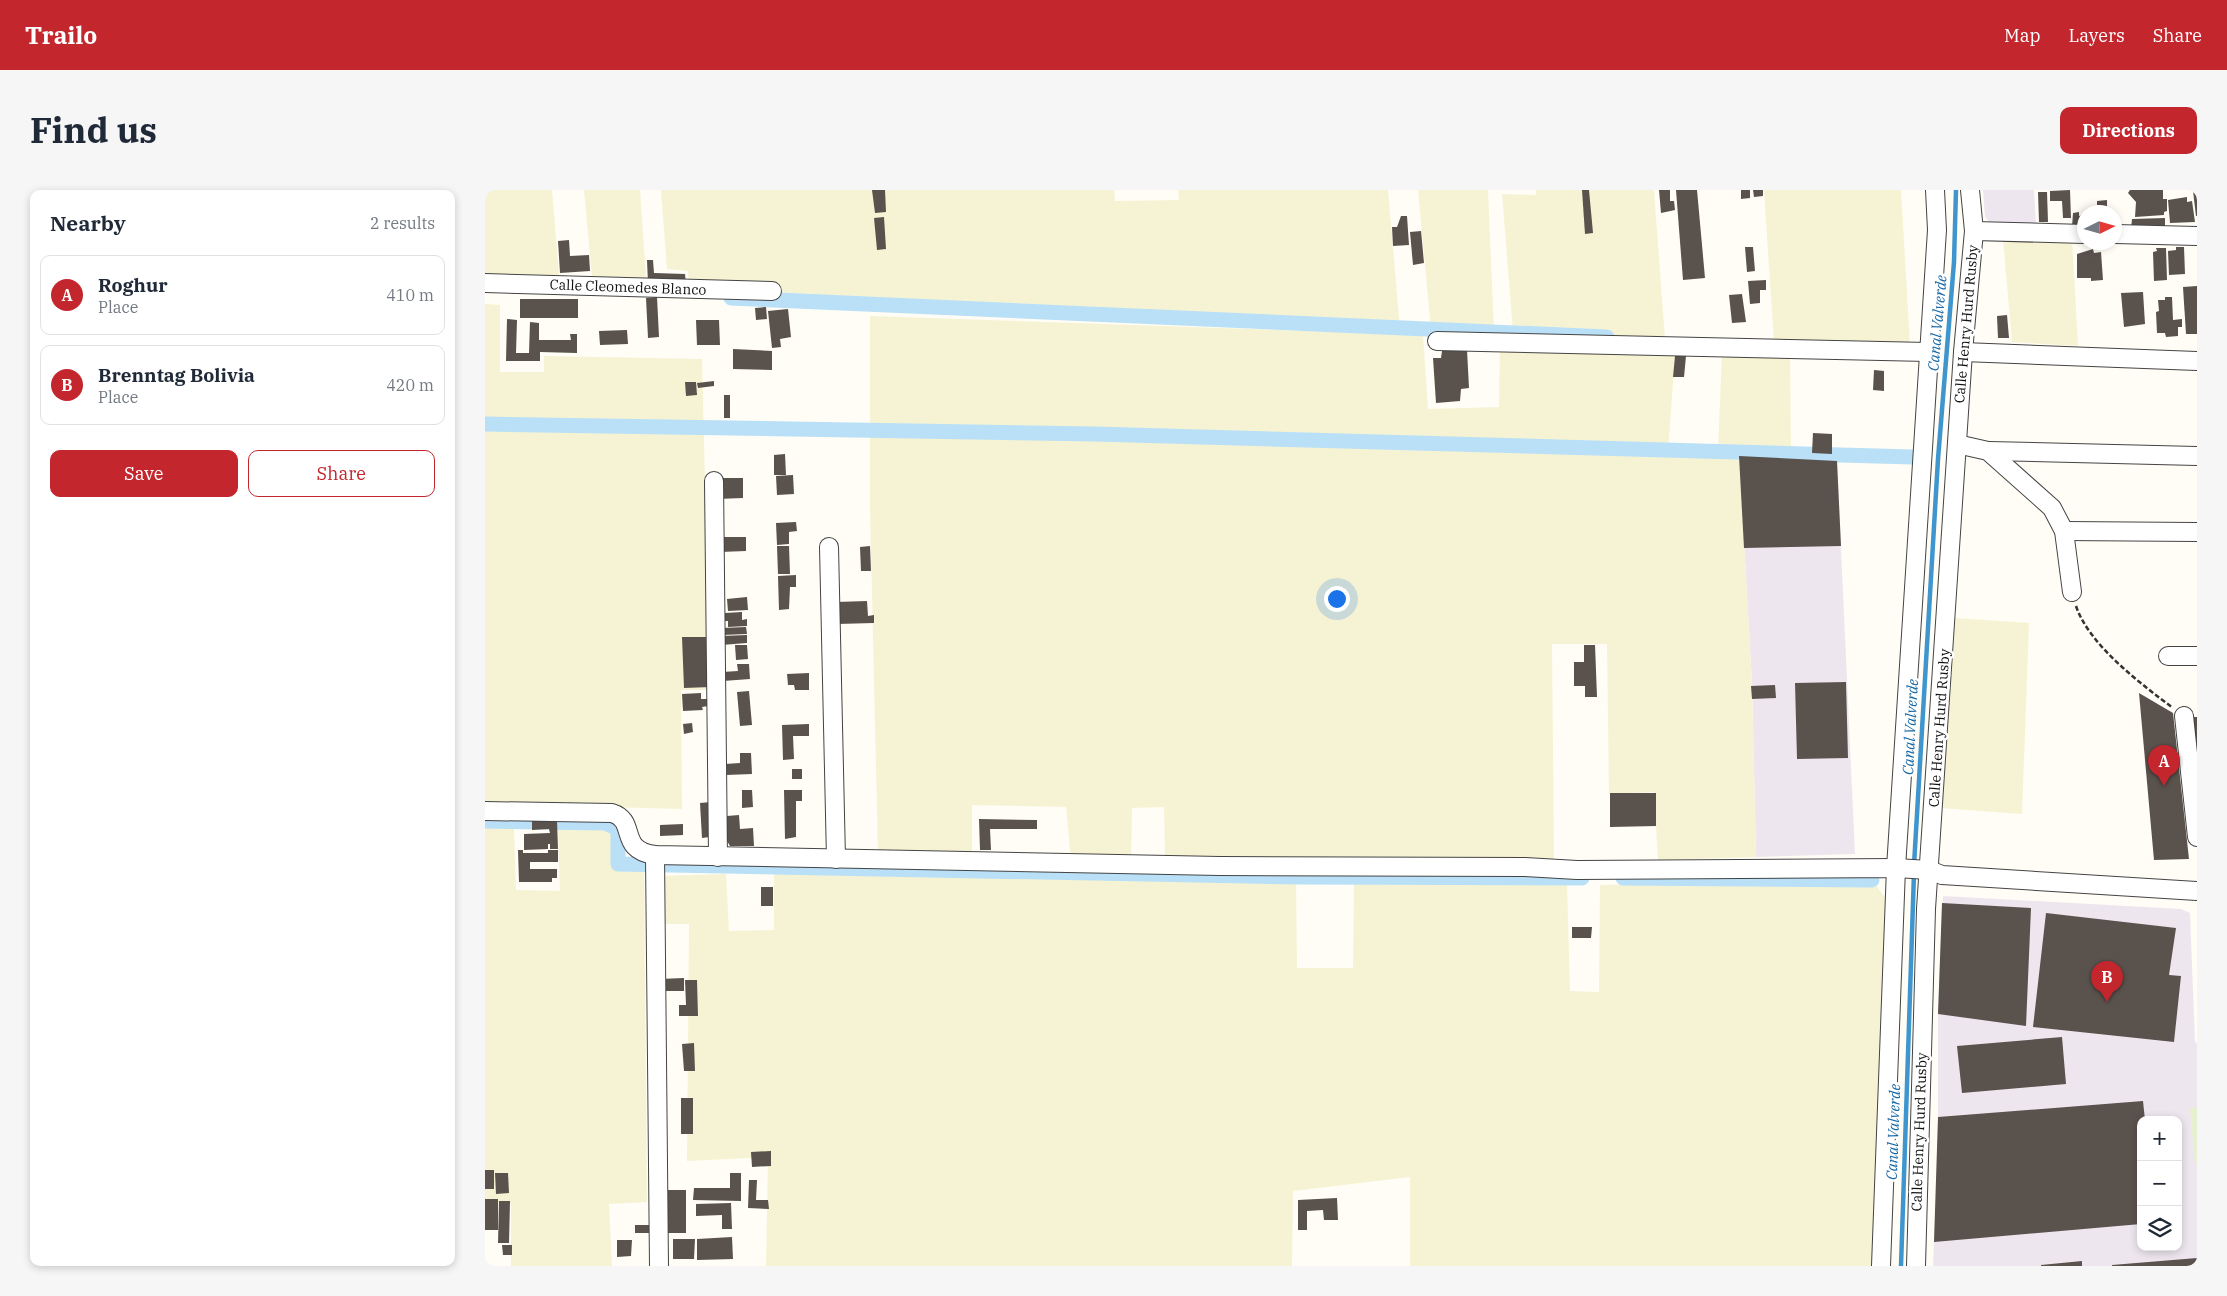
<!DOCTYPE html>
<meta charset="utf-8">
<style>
body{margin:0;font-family:"IBM Plex Serif",serif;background:#f6f6f7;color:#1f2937}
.controls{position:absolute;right:15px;bottom:15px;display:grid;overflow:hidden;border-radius:10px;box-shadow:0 2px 8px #0003}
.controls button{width:45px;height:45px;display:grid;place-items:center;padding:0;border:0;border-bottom:1px solid #e0e1e3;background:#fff;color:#1f2937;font:25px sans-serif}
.compass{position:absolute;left:1592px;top:15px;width:45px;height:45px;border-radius:50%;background:#fff;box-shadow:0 2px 8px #0003;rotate:85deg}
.you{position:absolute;left:851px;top:408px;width:18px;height:18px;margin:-12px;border:4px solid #fff;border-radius:50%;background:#1a73e8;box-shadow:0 0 0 8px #1a73e833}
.badge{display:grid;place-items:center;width:32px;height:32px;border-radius:50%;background:#c4262e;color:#fff;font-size:16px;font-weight:700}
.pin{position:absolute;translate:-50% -41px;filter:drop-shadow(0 1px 2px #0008)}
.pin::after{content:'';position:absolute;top:26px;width:18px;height:15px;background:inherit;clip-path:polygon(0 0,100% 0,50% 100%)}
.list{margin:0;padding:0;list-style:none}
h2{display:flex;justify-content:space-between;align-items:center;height:65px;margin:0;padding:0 20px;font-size:21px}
h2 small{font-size:16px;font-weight:400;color:#747a83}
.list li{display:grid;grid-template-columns:32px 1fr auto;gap:15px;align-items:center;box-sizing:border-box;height:80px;margin:0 10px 10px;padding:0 10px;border:1px solid #e0e1e3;border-radius:10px}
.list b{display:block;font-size:19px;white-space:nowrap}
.list p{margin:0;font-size:16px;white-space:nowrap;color:#747a83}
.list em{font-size:16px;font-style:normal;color:#747a83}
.actions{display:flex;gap:10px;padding:15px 20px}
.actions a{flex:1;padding:11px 0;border:1px solid #c4262e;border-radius:10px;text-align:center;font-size:18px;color:#c4262e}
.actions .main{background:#c4262e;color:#fff}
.icon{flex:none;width:28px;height:28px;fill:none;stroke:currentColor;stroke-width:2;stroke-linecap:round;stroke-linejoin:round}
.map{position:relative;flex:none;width:1712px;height:1076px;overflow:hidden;border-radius:10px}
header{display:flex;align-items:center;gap:30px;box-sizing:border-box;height:70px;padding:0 25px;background:#c4262e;color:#fff}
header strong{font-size:24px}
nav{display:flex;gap:28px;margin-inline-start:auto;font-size:18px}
.intro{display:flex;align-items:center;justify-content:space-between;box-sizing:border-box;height:120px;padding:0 30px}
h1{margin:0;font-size:35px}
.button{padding:12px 22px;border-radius:10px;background:#c4262e;color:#fff;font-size:18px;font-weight:700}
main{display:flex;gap:30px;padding:0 30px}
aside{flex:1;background:#fff;border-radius:10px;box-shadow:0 2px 8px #0003}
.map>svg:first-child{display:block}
.industrial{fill:#eee6ef;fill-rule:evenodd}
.farmland{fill:#f6f3d4}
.pitch{fill:#e6f2cf}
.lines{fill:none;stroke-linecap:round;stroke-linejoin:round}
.stream{stroke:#3f96cf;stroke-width:4.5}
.canal{stroke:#b9e0f7;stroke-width:15}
.building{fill:#5a524d}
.minor-casing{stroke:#444;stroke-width:20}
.path{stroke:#333;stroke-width:2.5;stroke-dasharray:5 2.5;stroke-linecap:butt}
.minor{stroke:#fff;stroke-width:18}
.labels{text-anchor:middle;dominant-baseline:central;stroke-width:5;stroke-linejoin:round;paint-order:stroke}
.street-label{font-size:14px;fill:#111;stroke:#fff}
.water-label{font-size:15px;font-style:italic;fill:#1768a6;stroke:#fff}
</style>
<header>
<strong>Trailo</strong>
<nav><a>Map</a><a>Layers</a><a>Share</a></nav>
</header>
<div class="intro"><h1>Find us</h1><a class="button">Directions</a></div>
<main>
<aside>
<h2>Nearby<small>2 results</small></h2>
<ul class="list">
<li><span class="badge">A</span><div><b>Roghur</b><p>Place</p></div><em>410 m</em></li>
<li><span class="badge">B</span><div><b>Brenntag Bolivia</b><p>Place</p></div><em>420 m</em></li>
</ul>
<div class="actions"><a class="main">Save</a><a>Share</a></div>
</aside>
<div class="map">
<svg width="1712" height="1076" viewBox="0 0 1712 1076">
<rect width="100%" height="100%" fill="#fffdf5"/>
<g class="industrial">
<polygon points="1498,0 1549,0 1551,35 1505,33 1500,27"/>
<polygon points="1254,266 1352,271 1370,664 1271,667 1267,493"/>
<path d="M1458,706L1696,719L1705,723L1710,852L1712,853V1076H1448L1453,962V824ZM1656,930H1693V1057H1656Z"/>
</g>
<g class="farmland">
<polygon points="0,0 67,0 75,97 0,94"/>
<polygon points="99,0 155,0 162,100 108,98"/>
<polygon points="176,0 629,0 630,11 694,10 693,0 903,0 915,139 205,107 203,81 182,79"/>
<polygon points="933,0 1003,0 1009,141 946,140"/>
<polygon points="1051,0 1169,0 1180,149 1028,142 1017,4 1051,5"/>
<polygon points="1279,0 1416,0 1425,155 1289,153"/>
<polygon points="1518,49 1587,49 1593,156 1527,152"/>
<polygon points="0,114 15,115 15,182 59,182 59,166 217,169 225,500 196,500 197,619 0,614"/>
<polygon points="385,126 938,145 943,219 1014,217 1015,152 1190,166 1183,261 1254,266 1267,493 1271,667 1173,670 1169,602 1124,604 1122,454 1067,454 1069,670 680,670 679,617 647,618 646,674 586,671 581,617 487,615 487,668 393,666 385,318"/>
<polygon points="1237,162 1305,164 1306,263 1233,261"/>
<polygon points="1470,428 1544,433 1537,624 1456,618"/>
<polygon points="0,637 29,638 31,700 75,701 73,639 126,640 128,676 159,677 162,1012 124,1014 127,1076 26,1076 26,1014 0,1013"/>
<polygon points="241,684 244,741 289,740 289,684 811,689 812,778 868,778 869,690 1082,694 1085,801 1114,802 1115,695 1387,690 1402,710 1387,1076 925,1076 925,987 808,1001 807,1076 281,1076 283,967 202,971 204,734 176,734 175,686"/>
</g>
<polygon class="pitch" points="1705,918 1712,918 1712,974 1710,974"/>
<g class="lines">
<g class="stream">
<polyline points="1429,675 1453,269 1469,72 1471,0"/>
<polyline points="1416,1076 1429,683"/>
</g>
<g class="canal">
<polyline points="246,108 1122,147"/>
<polyline points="0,234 610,244 1428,267"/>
<polyline points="0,631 120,633 133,639 133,674 815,687 1097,688"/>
<polyline points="1138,688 1387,690"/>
</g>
</g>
<g class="building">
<polygon points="387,0 400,0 401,22 390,23"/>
<polygon points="1097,0 1104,0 1108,43 1100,44"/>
<polygon points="1174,0 1185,0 1185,11 1189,11 1190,20 1176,23"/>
<polygon points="1191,0 1212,0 1220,88 1198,90"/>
<polygon points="1256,0 1265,0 1265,8 1256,9"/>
<polygon points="1268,0 1278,0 1278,6 1269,7"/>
<polygon points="1585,0 1586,28 1578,28 1577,11 1565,11 1565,1"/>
<polygon points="1645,0 1678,0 1678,9 1682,9 1682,21 1679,22 1679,25 1650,27 1651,12 1643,3"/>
<polygon points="1708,1 1712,1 1712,26 1711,26"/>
<polygon points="1553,2 1562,2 1563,32 1554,32"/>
<polygon points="1702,7 1702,12 1707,11 1710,32 1685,33 1683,10"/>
<polygon points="1622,10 1622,22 1612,22 1612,11"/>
<polygon points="1594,22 1594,26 1600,25 1600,37 1587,37 1588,23"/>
<polygon points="916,26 922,26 924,55 908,56 907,37 912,37"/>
<polygon points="399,27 401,59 392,60 389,28"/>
<polygon points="1680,28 1680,39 1646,39 1647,29"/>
<polygon points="936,41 939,73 928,75 925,42"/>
<polygon points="84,50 85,66 104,65 105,81 75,83 73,51"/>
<polygon points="1260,57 1268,57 1270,81 1262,82"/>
<polygon points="1691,57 1699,57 1700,84 1684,85 1683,61 1691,60"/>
<polygon points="1671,58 1681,58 1682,90 1669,91 1668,62 1672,61"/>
<polygon points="1608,59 1609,63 1616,62 1618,90 1606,91 1606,88 1592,88 1592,64"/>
<polygon points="162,70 168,70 169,83 200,84 201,94 163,94"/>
<polygon points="1281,90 1281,100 1275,100 1275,113 1265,114 1263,91"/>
<polygon points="1712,96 1712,144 1701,144 1698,97"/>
<polygon points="1658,102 1660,134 1639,137 1636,103"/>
<polygon points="1257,104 1261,132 1247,133 1244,105"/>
<polygon points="172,107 174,147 163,148 161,108"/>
<polygon points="1680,107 1687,107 1688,130 1697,129 1697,137 1693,137 1693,146 1681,147 1680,143 1672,143 1671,122 1674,121 1673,110 1680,110"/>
<rect x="35" y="109" width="58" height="19"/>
<polygon points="281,117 282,129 271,130 270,118"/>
<polygon points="303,119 306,147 295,149 296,157 287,158 283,121"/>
<polygon points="1522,125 1524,148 1513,148 1512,126"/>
<polygon points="22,129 32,130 31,163 44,163 45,132 54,133 54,150 86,150 85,144 92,144 92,163 55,162 55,171 21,171"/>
<polygon points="211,130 234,130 235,155 212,155"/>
<polygon points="142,140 143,154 115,155 114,141"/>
<polygon points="248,159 287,161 287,180 248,179"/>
<polygon points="982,160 984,198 976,199 975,211 951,213 948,168 956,168 957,161"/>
<polygon points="1190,166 1201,166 1199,187 1188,187"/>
<polygon points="1389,180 1399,181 1399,201 1388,200"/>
<polygon points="229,191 229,196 213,198 212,193"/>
<polygon points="200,192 211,192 212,205 201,206"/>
<rect x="239" y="205" width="6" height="23"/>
<polygon points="1328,243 1347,244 1347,264 1327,263"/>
<polygon points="300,264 301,285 289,285 289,265"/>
<polygon points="1254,266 1352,271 1356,356 1259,358"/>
<polygon points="308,285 309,304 292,305 291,286"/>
<polygon points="231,288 258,288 258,308 232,309"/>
<polygon points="311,332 312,341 304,342 304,354 292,355 291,333"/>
<polygon points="235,347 261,347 261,361 235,362"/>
<polygon points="292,356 304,356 305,384 293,384"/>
<polygon points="385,356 386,381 376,381 375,357"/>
<polygon points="311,385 311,397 305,397 304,419 294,420 293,386"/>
<polygon points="262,407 263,420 243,421 242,409"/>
<polygon points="382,411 383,426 389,425 389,433 352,434 351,412"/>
<polygon points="257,422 257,430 262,429 262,436 243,437 243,431 240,431 240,423"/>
<polygon points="261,437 262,444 237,445 237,438"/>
<polygon points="262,445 262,453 236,455 236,446"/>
<polygon points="197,447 225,447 226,497 199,498"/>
<polygon points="250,455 262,455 263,469 251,470"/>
<polygon points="1099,455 1110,455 1112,507 1100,507 1100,496 1089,496 1089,472 1099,472"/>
<polygon points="252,474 264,474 265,489 238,491 237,482 253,481"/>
<polygon points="324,483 324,500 310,500 309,495 303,495 302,484"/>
<polygon points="1361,492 1363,568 1312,569 1310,493"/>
<polygon points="1290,495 1291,508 1267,509 1266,496"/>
<polygon points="264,501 267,535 255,536 252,502"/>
<polygon points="216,503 216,509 223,509 223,516 217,517 218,520 198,521 197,504"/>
<polygon points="1654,503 1688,523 1704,669 1669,670"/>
<polygon points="1708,527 1712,527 1712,552 1711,552"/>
<polygon points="207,533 208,542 199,544 198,534"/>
<polygon points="324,534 324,546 308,546 309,569 298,570 297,535"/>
<polygon points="255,563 266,563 267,584 241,585 240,574 255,573"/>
<rect x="307" y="579" width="10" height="10"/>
<polygon points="257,600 267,600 268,617 257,618"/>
<polygon points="299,600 317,600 317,611 311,611 311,647 300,649"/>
<polygon points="1125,603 1171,603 1171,636 1125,637"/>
<polygon points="226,612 225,647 217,648 215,613"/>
<polygon points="254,625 255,639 268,638 269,656 245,656 242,651 242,626"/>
<polygon points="494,629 552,630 552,639 505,639 506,660 495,660"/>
<polygon points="72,630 73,659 65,659 65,654 63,654 63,659 39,660 39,644 65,643 64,639 47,640 47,631"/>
<polygon points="198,634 198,645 175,646 175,635"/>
<polygon points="33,660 38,660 38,663 63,663 63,660 73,660 73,672 45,672 45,679 72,679 72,688 67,688 67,692 34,692"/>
<rect x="276" y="697" width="12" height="19"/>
<polygon points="1457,713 1546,718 1541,836 1453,824"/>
<polygon points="1561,723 1691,738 1684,785 1696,786 1689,852 1548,837"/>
<polygon points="1087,737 1107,737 1106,748 1087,748"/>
<polygon points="199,788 199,801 175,801 175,789"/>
<polygon points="200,790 212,790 213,826 194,826 194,815 201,815"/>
<polygon points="1577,847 1581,894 1477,903 1472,856"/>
<polygon points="209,853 210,881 199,881 197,854"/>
<rect x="196" y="908" width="12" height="36"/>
<polygon points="1658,911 1660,930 1656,930 1656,1034 1449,1052 1453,927"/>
<polygon points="286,961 286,976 267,977 266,962"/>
<rect x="0" y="980" width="9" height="19"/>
<polygon points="10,983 23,983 24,1003 11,1004"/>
<polygon points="245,983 256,983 256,1011 208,1010 209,998 245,998"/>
<polygon points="264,990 272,990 271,1010 283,1010 284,1019 263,1018"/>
<polygon points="170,1000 201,1000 201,1043 171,1043"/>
<polygon points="852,1008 853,1030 839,1030 838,1020 822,1021 822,1040 813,1040 813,1010"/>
<rect x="0" y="1009" width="13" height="31"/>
<polygon points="14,1011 25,1011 24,1053 13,1053"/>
<polygon points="246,1013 247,1039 237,1039 237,1025 211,1026 211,1014"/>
<polygon points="150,1035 165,1035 166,1043 150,1043"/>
<polygon points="247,1047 248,1069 212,1070 212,1049"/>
<polygon points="188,1049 210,1049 209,1069 188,1069"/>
<polygon points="132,1050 147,1050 146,1066 132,1067"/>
<polygon points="17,1055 27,1055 27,1065 18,1065"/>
<polygon points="1712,1068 1712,1076 1627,1076 1627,1075"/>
<polygon points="1597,1071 1597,1076 1556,1076 1556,1075"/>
</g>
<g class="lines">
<defs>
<g id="minor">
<polyline points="1489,41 1600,44"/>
<polyline points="1630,44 1712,46"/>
<polyline points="0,93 287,101"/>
<polyline points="952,151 1443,162"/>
<polyline points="1478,162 1712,171"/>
<polyline points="1472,254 1503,261 1567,318 1579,341 1587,402"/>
<polyline points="1503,261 1712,266"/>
<polyline points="229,291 233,667"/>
<polyline points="1579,341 1712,342"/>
<polyline points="344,357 351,669"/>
<polyline points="1683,466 1712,466"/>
<polyline points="1699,526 1712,647"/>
<path d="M0,621L127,623C153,631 132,660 170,665L735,676L1040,677L1092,680L1411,678L1444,680L1457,685L1712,701"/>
<polyline points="170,665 174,1076"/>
<polyline points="1396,1076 1411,678 1452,40 1450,0"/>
<polyline points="1431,1076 1441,719 1478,162 1489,41 1485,0"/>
</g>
</defs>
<use href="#minor" class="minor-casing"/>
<path class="path" d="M1591,416C1604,455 1656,494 1688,518"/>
<use href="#minor" class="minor"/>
</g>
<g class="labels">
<g class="street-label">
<text transform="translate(143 97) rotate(2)">Calle Cleomedes Blanco</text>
<text transform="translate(1481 134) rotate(-85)">Calle Henry Hurd Rusby</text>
<text transform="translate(1454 538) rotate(-86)">Calle Henry Hurd Rusby</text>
<text transform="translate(1434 942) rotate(-88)">Calle Henry Hurd Rusby</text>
</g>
<g class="water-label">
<text transform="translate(1452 133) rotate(-85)">Canal Valverde</text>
<text transform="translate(1425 537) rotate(-87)">Canal Valverde</text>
<text transform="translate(1408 942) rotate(-88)">Canal Valverde</text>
</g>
</g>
</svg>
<div class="controls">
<button>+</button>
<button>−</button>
<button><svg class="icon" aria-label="layers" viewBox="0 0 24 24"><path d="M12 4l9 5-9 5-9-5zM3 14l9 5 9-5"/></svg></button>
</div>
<svg class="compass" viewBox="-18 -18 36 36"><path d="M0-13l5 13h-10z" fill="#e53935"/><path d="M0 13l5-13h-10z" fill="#747a83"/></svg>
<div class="you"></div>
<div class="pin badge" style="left:1679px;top:596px">A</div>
<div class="pin badge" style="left:1622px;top:812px">B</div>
</div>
</main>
